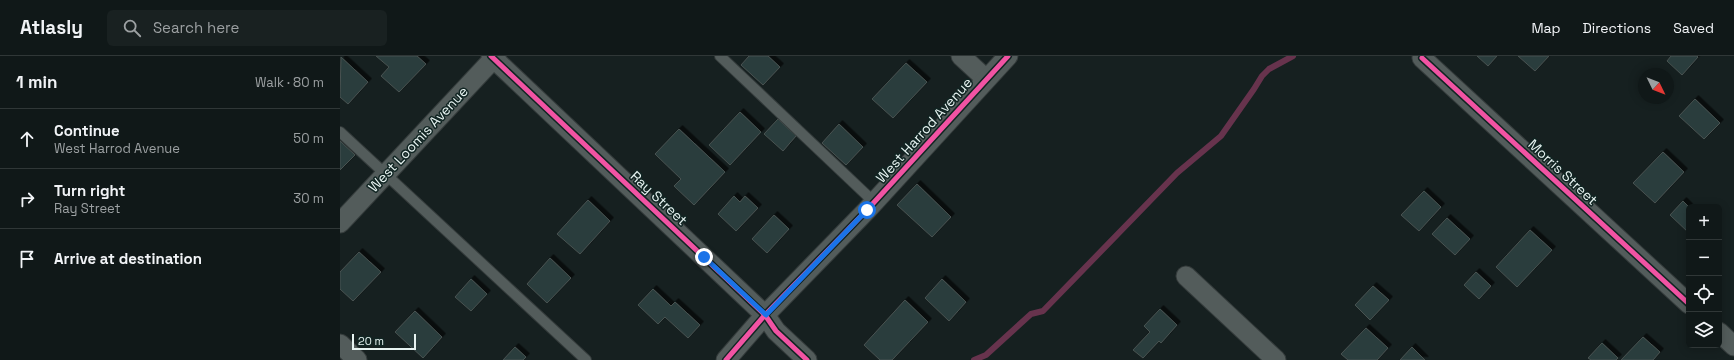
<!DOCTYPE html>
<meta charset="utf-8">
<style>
body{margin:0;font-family:"Space Grotesk",sans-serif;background:#192121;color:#f1f3f6}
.controls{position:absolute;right:12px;bottom:12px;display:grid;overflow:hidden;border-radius:6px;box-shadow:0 2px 10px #0003}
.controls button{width:36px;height:36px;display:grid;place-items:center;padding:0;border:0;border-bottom:1px solid #303737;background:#101818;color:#f1f3f6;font:20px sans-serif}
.compass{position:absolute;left:1298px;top:12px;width:36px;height:36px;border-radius:50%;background:#101818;box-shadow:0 2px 10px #0003;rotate:133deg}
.scale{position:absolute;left:12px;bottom:10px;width:64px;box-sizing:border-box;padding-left:4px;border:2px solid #e7f3f1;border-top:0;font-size:11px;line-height:14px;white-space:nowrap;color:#e7f3f1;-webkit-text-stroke:3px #112523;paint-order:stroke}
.stop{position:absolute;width:12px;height:12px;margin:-9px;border:3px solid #1a73e8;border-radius:50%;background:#fff}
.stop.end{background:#1a73e8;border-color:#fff;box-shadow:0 1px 4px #0008}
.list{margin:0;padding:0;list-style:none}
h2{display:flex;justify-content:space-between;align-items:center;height:52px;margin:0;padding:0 16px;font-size:17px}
h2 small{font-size:13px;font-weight:400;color:#9ca0a2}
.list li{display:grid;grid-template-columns:26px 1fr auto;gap:12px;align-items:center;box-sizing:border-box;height:60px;padding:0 16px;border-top:1px solid #303737}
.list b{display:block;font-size:15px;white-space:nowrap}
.list p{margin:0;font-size:13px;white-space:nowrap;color:#9ca0a2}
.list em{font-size:13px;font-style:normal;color:#9ca0a2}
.icon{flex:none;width:22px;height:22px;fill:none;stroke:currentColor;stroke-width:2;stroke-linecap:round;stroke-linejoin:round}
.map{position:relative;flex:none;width:1394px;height:304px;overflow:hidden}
header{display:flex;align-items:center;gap:24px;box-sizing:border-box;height:56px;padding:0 20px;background:#101818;border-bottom:1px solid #303737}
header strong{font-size:19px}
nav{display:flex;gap:22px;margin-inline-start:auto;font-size:14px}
.search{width:280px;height:36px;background:#192121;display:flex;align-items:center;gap:10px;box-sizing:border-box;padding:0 14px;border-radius:6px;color:#9ca0a2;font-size:15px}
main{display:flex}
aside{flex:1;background:#101818}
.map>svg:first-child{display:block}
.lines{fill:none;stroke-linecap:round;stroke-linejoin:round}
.stream{stroke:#67334d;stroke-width:6}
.building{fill:#293d3c;stroke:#495251;filter:url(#shadow)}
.service-casing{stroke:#343b3b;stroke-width:12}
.minor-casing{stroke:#343b3b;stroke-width:21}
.service{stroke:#535c5b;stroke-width:10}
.minor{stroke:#535c5b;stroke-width:19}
.cycleway-casing{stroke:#112523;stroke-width:8}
.cycleway{stroke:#f153a3;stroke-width:5}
.route{stroke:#1a73e8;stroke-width:5}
.labels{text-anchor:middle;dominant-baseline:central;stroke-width:3;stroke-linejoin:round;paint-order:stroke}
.street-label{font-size:14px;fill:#e7f3f1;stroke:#112523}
</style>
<header>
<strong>Atlasly</strong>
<div class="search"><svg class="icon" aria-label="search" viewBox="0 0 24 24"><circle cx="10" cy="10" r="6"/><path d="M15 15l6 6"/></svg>Search here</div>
<nav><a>Map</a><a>Directions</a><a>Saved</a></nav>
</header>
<main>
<aside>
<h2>1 min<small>Walk · 80 m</small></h2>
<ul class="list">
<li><svg class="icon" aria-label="ahead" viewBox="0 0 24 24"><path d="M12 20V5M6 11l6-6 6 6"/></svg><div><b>Continue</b><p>West Harrod Avenue</p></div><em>50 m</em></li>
<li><svg class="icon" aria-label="right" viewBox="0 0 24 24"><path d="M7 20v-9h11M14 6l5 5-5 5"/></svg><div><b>Turn right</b><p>Ray Street</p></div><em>30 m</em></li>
<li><svg class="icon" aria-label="arrive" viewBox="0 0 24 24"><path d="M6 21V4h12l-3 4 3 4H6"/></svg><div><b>Arrive at destination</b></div></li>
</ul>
</aside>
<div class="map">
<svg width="1394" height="304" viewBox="0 0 1394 304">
<defs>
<filter id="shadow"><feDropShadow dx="3.5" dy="-3.5" stdDeviation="0" flood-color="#0009"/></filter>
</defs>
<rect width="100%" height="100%" fill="#162020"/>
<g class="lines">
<polyline class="stream" points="634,304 646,299 691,258 703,255 837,117 881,80 914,33 922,20 929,13 953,0"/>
</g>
<g class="building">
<polygon points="36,0 77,0 86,8 59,36 41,20 49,11"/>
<polygon points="409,0 428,0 440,11 423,29 401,9"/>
<polygon points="1137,0 1157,0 1148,10"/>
<polygon points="1178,0 1209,0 1195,15"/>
<polygon points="1331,0 1357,0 1358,1 1342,19 1327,5"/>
<polygon points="1,1 28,26 8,48 0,41"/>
<polygon points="566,7 587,26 553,62 532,43"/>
<polygon points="1355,43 1380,67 1364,83 1339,60"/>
<polygon points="400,56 421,76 390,109 369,89"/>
<polygon points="438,63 456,80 443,95 424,78"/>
<polygon points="499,68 523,91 506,109 482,87"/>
<polygon points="339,73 385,116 354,149 334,130 341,123 315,98"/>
<polygon points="0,85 15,99 0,114"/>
<polygon points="1323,96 1344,116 1315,147 1293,127"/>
<polygon points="577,128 611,161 592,181 557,149"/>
<polygon points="1084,135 1101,151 1079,175 1061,159"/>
<polygon points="394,140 400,146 405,140 418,152 396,175 378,158"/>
<polygon points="248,144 270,165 240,198 217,178"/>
<polygon points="1343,145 1349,151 1349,177 1330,159"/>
<polygon points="434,159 449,173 427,197 412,183"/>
<polygon points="1107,162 1130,183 1115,199 1092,178"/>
<polygon points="1190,174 1212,194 1177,231 1156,211"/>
<polygon points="19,196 41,216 13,245 0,233 0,216"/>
<polygon points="210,202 231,222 207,247 187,228"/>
<polygon points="1136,216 1151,230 1139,243 1124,229"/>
<polygon points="131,223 147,238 131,255 115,241"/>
<polygon points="602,223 626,246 609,265 585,242"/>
<polygon points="1033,230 1049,244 1030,264 1015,249"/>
<polygon points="313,233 331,250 335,246 360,269 348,282 325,261 318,268 298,249"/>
<polygon points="565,244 588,266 552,304 540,304 524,289"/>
<polygon points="820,253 837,269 821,287 819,285 803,302 793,294 810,276 804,270"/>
<polygon points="75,255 102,281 83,302 55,276"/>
<polygon points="1026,272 1048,292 1037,304 1008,304 1001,298"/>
<polygon points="1303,281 1320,296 1313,304 1281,304"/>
<polygon points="1262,287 1278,302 1276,304 1251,304 1248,302"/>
<polygon points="175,291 186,301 183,304 163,304"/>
<polygon points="1072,291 1085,304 1060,304"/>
</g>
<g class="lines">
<defs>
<g id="service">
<polyline points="380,0 534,146"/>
<polyline points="0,76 246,304"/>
</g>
<g id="minor">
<polyline points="151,0 425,259 436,275 467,304"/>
<polyline points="621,0 646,23"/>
<polyline points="1082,2 1349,248"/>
<polyline points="0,167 156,0"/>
<polyline points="846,220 936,304"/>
<polyline points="1379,276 1394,290"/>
<polyline points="0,288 17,304"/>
<polyline points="386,304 425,259 527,154 668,0"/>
</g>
</defs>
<use href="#service" class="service-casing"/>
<use href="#minor" class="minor-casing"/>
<use href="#service" class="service"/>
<use href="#minor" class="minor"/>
<defs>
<g id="cycleway">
<polyline points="151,0 425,259 436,275 467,304"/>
<polyline points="1082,2 1349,248"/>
<polyline points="386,304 425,259 527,154 668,0"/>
</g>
</defs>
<use href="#cycleway" class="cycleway-casing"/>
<use href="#cycleway" class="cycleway"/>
</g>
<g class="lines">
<polyline class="route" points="364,201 426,259 527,154"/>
</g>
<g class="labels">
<g class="street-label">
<text transform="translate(584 74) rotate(-48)">West Harrod Avenue</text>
<text transform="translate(78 83) rotate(-47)">West Loomis Avenue</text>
<text transform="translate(1223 116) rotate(43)">Morris Street</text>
<text transform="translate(319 142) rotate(43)">Ray Street</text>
</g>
</g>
</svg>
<div class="controls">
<button>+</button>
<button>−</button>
<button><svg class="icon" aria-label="locate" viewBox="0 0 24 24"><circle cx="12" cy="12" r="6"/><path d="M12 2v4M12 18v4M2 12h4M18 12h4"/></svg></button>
<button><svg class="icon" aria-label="layers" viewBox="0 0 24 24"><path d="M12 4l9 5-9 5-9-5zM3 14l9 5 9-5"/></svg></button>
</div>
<svg class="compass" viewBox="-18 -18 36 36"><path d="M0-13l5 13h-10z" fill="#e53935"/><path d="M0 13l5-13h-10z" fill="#9ca0a2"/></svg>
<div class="scale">20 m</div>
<div class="stop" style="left:527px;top:154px"></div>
<div class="stop end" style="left:364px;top:201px"></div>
</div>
</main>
